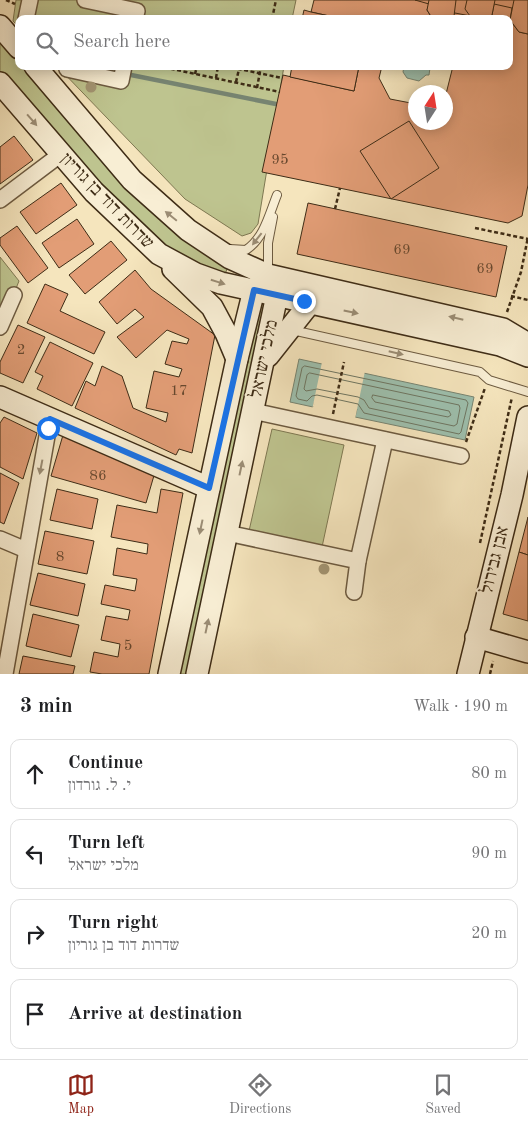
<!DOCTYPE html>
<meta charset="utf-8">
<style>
body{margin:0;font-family:"Old Standard TT","Frank Ruhl Libre",serif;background:#f2f2f2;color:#202124}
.compass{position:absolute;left:408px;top:85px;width:45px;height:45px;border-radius:50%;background:#fff;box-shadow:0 2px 12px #0003;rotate:12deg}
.stop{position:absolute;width:15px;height:15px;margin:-11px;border:4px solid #1a73e8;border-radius:50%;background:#fff}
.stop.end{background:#1a73e8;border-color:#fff;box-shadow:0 1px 5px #0008}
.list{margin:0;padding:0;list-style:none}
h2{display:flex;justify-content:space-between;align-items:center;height:65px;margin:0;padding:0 20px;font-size:21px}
h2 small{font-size:16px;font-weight:400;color:#757577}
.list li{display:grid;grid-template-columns:32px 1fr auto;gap:15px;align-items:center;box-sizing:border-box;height:70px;margin:0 10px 10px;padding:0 10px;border:1px solid #e0e0e0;border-radius:10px}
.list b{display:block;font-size:19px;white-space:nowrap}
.list p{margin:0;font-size:16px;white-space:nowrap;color:#757577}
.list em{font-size:16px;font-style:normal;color:#757577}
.icon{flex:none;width:28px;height:28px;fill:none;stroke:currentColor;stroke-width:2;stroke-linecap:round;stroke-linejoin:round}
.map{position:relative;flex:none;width:528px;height:674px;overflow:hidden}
.search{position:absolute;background:#fff;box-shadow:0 2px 12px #0003;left:15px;right:15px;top:15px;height:55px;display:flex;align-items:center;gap:12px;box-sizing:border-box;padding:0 18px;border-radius:10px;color:#757577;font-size:19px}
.sheet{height:385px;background:#fff}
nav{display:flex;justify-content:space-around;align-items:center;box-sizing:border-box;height:70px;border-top:1px solid #e0e0e0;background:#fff;font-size:14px;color:#757577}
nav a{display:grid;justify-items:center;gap:2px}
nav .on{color:#8f2418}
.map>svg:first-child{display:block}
.green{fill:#bec48f;stroke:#7e7852}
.water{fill:#9dbfad;stroke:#778471}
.pier{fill:#f5e5bd}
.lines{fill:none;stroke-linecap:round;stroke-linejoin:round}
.shore{stroke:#6e7662;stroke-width:1}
.stream{stroke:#778471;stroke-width:4.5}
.building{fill:#e29d76;stroke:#3e2c16}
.lane-casing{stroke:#6c5a40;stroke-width:10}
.street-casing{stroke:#6c5a40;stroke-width:18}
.secondary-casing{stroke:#3e2c16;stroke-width:24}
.path{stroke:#3e2c16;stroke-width:2.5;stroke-dasharray:4 2.5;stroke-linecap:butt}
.lane{stroke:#f8eed4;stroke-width:8}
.street{stroke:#f8eed4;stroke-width:15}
.secondary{stroke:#f8eed4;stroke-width:21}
.tree{fill:#a29472}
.oneway{fill:#9b8d75}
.route{stroke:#1a73e8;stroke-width:6}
.labels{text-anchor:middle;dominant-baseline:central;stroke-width:4;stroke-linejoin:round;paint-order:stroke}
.number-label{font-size:15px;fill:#67482e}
.street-label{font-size:18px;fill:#3e2c16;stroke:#f8eed4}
</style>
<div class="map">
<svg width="528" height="674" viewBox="0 0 528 674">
<rect width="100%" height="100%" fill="#f5e5bd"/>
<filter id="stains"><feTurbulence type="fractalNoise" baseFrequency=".004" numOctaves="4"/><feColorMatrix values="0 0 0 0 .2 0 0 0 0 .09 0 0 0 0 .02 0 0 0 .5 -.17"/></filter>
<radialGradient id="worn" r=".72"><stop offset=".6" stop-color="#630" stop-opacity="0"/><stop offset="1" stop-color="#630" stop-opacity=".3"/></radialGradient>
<g class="green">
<polygon points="16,0 296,0 292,19 19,19 19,27 13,21"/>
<polygon points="0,33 19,55 19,66 28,66 229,264 222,282 180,257 162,243 98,184 0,73"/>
<polygon points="57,66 284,66 258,224 251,233 242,236 185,199"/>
<polygon points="0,257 19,281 4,318 0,316"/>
<polygon points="252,301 272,307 193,674 172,674"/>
<polygon points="272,429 344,445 322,547 249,531"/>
</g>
<g class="water">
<polygon points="404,66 428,66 430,68 429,75 426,75 419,81 407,78 403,72"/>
<polygon points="299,359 474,397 465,440 355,417 357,409 315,400 313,407 290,402"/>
</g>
<polygon class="pier" points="322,362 365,371 355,419 353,417 354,411 316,402 312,410"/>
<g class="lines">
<g class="shore">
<polygon points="305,366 466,400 468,403 461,432 459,434 364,413 358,404 317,395 312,396 307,401 298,399 296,396 302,368"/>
<polygon points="310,373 459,405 460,408 457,424 454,426 369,408 364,400 358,397 317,389 306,391 304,389 307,375"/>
<polygon points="373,395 449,411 451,415 448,417 375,402 372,398"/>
</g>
<polyline class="stream" points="126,74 276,104"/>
</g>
<g class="building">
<polygon points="314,0 528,0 528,185 522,216 508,223 262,172 283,75 354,91 359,66 382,66 379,78 390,99 416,104 416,122 446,122 446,94 453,66 509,66 509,19 343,19 311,12"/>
<polygon points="415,0 528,0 528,34 519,32 510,20 512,8 494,4 492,15 486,19 455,13 450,19 436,19 432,18 427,10 429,4"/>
<polygon points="429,0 456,0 454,16 450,19 432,18 427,10"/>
<polygon points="467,0 495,0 492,15 486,19 470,16 465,9"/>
<polygon points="514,0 528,0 528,34 519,32 510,20"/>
<polygon points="304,10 311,12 343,19 302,19"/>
<polygon points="292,66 359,66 354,91 290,77"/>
<polygon points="409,121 439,168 391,199 360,151"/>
<polygon points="14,136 33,160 0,184 0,147"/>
<polygon points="61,183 77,205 36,234 20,212"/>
<polygon points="308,203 507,246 496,297 297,254"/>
<polygon points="77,219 94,244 59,268 42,243"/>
<polygon points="17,226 48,268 28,283 0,245 0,238"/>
<polygon points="111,241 127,260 85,294 69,275"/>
<polygon points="135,270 151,289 215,335 192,453 179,449 176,455 75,408 86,381 95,386 102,366 122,376 133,408 166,422 168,413 146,408 154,371 179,377 182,369 165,364 172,341 187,344 189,339 167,330 136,358 117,337 144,317 135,309 117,324 99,302"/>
<polygon points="45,284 68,294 60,311 105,332 94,354 27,323"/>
<polygon points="18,325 45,337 23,383 0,373 0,362"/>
<polygon points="50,342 93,363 72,406 37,389 43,376 35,372"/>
<polygon points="4,417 37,433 23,479 0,467 0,423"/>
<polygon points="63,435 155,472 146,503 51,476"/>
<polygon points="0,473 19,483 4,524 0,522"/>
<polygon points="57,489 98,499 92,529 50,520"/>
<polygon points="161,489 183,493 149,674 102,674 90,672 94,652 118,657 120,644 101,640 106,616 128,620 130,610 101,604 105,585 135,591 137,579 113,575 117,548 147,554 148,544 111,537 117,505 157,513"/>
<polygon points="528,517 528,555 519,552"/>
<polygon points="45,531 94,541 87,574 38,564"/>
<polygon points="519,552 528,555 528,621 503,614"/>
<polygon points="38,573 85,584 78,616 30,605"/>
<polygon points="33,614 79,625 71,657 26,646"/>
<polygon points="23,656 75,666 73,674 19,674"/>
</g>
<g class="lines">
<defs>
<g id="lane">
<path d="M230,249L246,250C264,238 269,215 277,195"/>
<polyline points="268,273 268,243 273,217"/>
<polyline points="292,330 480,372 489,380 528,392"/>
</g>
<g id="street">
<polyline points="85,0 137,11 135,19"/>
<polyline points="26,19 30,0"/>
<polyline points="68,66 67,69 121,81 124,66"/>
<polyline points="0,200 61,154"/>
<polyline points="0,327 14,295"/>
<polyline points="253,411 461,456"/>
<polyline points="227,533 358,561 354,592"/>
<polyline points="0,539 26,550"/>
<polyline points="358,561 385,440"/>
<polyline points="5,674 50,419"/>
</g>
<g id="secondary">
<polyline points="0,26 19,48"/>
<polyline points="35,66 132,180 188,230 230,258 268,275 503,329 528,344"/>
<polyline points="0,83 94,192 159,254 196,274 221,283 500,345 528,356"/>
<polyline points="173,269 212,307 226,333 237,359"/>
<polyline points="268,356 310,303"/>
<polyline points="0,397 209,488"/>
<polyline points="476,637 528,652"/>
<polyline points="169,674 237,359 254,290 263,280"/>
<polyline points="197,674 277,295 271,282"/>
<polyline points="468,674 512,495 528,417"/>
</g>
</defs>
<use href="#lane" class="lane-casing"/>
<use href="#street" class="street-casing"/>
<use href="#secondary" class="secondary-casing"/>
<g class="path">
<polyline points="6,0 15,4"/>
<polyline points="272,19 276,0"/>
<polyline points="158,66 280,92"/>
<polyline points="225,66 282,78"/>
<polyline points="195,74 197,66"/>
<polyline points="216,78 218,66"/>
<polyline points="236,82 239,69"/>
<polyline points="257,88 261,66"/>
<polyline points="335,209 340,188"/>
<polyline points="475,228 528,239"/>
<polyline points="511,296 528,300"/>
<polyline points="507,312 521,272 528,237"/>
<polyline points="333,414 344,362"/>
<polyline points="466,442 485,388"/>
<polyline points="480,543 512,397"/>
<polyline points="490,674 493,661"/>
</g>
<use href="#lane" class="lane"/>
<use href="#street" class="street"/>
<use href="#secondary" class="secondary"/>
</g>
<g class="tree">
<circle cx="91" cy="87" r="5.5"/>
<circle cx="324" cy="569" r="5.5"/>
</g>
<defs><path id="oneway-solid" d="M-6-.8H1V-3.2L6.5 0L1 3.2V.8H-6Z" transform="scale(1.25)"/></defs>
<g class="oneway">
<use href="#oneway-solid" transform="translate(32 120) rotate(49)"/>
<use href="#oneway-solid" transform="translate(171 216) rotate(-141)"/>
<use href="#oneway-solid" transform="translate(257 239) rotate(128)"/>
<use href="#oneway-solid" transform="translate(218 282) rotate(17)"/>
<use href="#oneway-solid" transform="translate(351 312) rotate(12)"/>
<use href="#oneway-solid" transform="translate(456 318) rotate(-167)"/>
<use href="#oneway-solid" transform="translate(396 353) rotate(13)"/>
<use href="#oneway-solid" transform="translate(41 467) rotate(101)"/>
<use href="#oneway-solid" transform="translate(241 468) rotate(-78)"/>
<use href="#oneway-solid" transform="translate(201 527) rotate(102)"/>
<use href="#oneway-solid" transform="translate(207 626) rotate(-78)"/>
</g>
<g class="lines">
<polyline class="route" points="48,428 50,419 209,488 254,290 304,301"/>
</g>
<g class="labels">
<g class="number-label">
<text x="280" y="160">95</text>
<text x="402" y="250">69</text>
<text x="485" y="269">69</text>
<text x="21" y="350">2</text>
<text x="179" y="391">17</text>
<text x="98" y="476">86</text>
<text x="60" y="557">8</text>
<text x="128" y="646">5</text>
</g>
<g class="street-label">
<text transform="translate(107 201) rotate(46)">שדרות דוד בן גוריון</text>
<text transform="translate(264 359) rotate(-78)">מלכי ישראל</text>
<text transform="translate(495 560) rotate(-76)">אבן גבירול</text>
</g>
</g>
<rect width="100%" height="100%" filter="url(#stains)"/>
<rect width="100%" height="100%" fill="url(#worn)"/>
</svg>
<svg class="compass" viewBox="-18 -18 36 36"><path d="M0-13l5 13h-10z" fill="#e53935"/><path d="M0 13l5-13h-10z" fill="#757577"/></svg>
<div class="stop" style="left:48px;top:428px"></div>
<div class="stop end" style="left:304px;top:301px"></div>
<div class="search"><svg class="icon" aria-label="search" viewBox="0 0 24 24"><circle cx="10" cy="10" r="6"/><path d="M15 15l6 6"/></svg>Search here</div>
</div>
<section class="sheet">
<h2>3 min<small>Walk · 190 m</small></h2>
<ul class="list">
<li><svg class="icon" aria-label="ahead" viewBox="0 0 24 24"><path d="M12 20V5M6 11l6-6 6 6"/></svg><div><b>Continue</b><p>י. ל. גורדון</p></div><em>80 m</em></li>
<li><svg class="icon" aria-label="left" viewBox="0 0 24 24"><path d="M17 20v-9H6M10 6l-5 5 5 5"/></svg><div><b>Turn left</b><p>מלכי ישראל</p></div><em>90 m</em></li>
<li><svg class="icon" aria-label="right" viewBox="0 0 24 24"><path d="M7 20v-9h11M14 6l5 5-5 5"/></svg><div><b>Turn right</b><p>שדרות דוד בן גוריון</p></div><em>20 m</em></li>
<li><svg class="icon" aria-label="arrive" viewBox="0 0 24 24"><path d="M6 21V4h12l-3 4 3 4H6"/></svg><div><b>Arrive at destination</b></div></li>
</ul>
</section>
<nav>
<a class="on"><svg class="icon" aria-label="map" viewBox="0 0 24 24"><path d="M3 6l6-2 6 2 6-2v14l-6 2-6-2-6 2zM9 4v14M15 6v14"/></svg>Map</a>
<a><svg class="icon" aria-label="directions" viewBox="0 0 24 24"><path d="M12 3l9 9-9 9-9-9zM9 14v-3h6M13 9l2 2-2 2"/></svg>Directions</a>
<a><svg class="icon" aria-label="saved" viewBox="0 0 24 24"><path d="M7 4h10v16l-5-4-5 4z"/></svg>Saved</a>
</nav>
